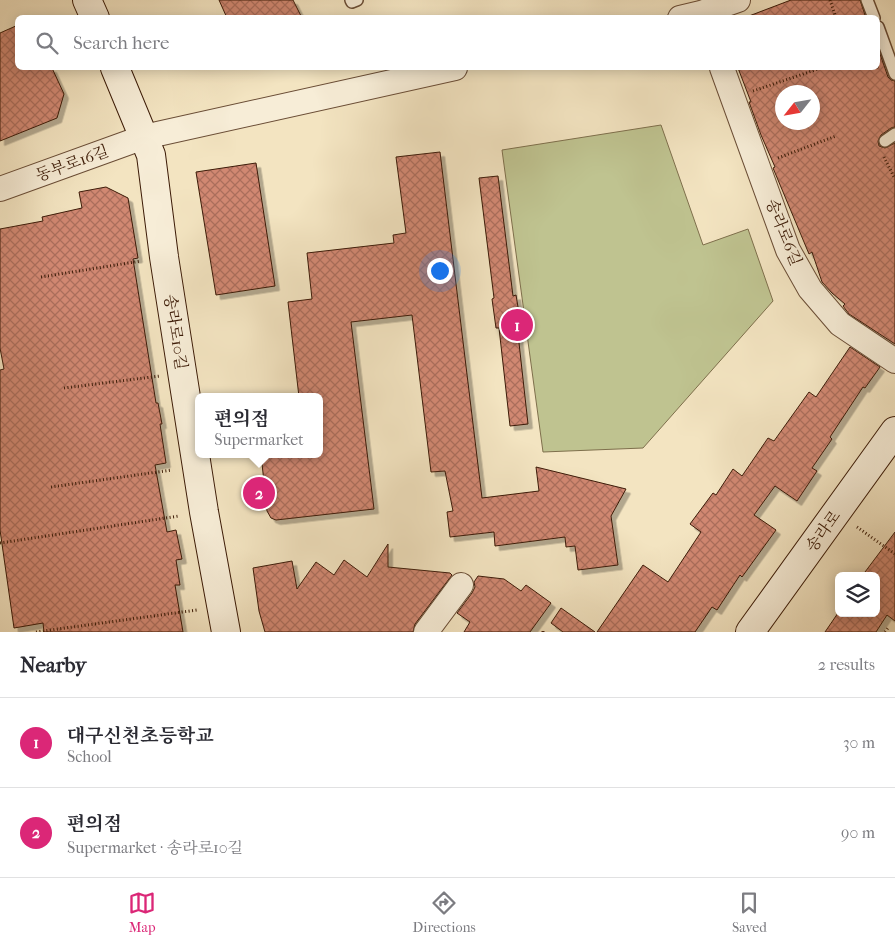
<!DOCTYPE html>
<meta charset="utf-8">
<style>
body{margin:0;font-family:"IM FELL French Canon","Noto Serif KR",serif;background:#f2f2f3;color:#2b2b33}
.controls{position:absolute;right:15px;bottom:15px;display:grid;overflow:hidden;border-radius:8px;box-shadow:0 2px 12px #0003}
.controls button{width:45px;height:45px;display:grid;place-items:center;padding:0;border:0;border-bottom:1px solid #e1e1e2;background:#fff;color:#2b2b33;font:25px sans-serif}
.compass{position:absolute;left:775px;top:85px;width:45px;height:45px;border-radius:50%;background:#fff;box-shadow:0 2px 12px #0003;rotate:239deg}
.you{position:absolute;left:439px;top:270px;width:18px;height:18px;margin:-12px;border:4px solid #fff;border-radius:50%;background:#1a73e8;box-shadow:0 0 0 8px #1a73e833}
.badge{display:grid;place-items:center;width:32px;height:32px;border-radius:50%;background:#db2777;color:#fff;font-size:16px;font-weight:700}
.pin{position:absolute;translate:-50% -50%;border:2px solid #fff;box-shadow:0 1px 5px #0006}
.popup{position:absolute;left:195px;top:393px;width:128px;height:65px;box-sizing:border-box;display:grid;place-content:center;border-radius:8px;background:#fff;filter:drop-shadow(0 1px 4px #0005);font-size:16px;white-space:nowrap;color:#7c7c81}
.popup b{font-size:19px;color:#2b2b33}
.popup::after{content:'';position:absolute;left:50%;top:100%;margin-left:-10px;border:10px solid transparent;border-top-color:#fff}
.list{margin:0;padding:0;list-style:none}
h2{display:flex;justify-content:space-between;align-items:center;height:65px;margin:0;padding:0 20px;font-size:21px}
h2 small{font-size:16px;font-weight:400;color:#7c7c81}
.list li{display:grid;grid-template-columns:32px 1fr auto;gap:15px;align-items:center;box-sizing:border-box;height:90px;padding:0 20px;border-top:1px solid #e1e1e2}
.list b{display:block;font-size:19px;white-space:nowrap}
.list p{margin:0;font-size:16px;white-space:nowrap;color:#7c7c81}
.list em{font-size:16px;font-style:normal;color:#7c7c81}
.icon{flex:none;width:28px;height:28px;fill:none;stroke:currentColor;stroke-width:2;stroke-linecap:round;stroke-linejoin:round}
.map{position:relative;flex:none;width:895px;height:632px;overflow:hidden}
.search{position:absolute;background:#fff;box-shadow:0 2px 12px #0003;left:15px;right:15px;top:15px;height:55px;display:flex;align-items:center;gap:12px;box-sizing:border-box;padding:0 18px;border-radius:8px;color:#7c7c81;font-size:19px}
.sheet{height:245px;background:#fff}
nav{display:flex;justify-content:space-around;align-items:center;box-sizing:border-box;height:70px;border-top:1px solid #e1e1e2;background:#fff;font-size:14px;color:#7c7c81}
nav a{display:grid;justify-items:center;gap:2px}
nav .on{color:#db2777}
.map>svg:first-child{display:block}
.green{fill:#bfc390;stroke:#7e6f4c}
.building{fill:url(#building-cross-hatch);stroke:#3c1b07;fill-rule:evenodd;filter:url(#shadow)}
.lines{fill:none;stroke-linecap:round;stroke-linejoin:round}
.lane-casing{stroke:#6a4d36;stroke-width:14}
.street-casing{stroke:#6a4d36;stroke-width:26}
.secondary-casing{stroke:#3c1b07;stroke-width:30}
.path{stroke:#3c1b07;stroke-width:3;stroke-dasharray:1 2.5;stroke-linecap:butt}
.lane{stroke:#f7edd7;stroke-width:11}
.street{stroke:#f7edd7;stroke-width:24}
.secondary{stroke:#f7edd7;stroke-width:28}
.labels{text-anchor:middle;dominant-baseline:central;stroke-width:4;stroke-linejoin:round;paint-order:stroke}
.street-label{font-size:16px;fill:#3c1b07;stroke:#f7edd7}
</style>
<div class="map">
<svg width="895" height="632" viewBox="0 0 895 632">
<defs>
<pattern id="building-cross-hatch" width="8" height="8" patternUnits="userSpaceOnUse" patternTransform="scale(1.25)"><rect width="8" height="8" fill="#d18872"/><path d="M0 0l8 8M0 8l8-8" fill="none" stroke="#ab6e5c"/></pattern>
<filter id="shadow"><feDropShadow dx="4.5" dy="4.5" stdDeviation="0" flood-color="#0004"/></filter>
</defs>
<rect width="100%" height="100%" fill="#f3e4c1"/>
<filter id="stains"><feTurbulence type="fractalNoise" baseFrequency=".004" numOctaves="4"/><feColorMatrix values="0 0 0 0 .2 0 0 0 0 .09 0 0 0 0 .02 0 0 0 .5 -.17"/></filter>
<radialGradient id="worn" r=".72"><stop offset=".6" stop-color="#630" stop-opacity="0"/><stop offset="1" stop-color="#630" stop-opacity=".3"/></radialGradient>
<polygon class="green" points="661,125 703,245 748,229 773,301 643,448 543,452 502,150"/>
<g class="building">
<polygon points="219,0 293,0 302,18 227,18"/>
<polygon points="791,0 860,0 866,18 750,18 749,16"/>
<polygon points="18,25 18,68 52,68 64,94 57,118 0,141 0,33"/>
<path d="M878,48L888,77L891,80L895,81V127L891,128L881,135L878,141L879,146L885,148L895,143V344L849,314L843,306L845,304L832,293L822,282L812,252L809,254L773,168L775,167L761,135L749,102H751L738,68H878ZM782,92H812V122H782Z"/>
<polygon points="440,152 482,498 539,491 536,467 626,489 611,516 618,565 578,570 575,546 566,547 565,537 495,546 494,532 450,537 447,512 453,511 445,471 431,472 412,315 351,322 374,509 276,520 271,518 267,511 261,454 319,454 319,397 299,397 288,302 312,299 307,253 394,243 393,235 406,233 396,157"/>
<polygon points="256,163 275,286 216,295 196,172"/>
<polygon points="498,176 513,296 516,295 521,325 517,325 528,424 510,426 499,328 496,328 492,299 494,298 479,178"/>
<polygon points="106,187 128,198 138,258 133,259 156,403 158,403 162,424 160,424 166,463 155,465 167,532 176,530 182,559 176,560 180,585 175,585 183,632 44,632 43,623 14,628 0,530 0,370 4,369 0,348 0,229 43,221 42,217 82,208 79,192"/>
<polygon points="850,347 880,367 865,388 863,387 830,437 832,439 812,468 817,471 797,501 775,486 754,515 776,530 742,577 740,575 717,610 712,607 695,632 597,632 643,565 668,582 701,532 690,524 713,493 716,495 733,469 742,476 768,438 774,441 809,392 816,397"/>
<polygon points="895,532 895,621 887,615 876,632 825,632 838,613 876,613 876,576 862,576"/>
<polygon points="388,544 388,567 450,573 452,575 415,624 413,632 265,632 259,611 253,568 292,561 297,589 316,562 334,575 344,560 367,577"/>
<polygon points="478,576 504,579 521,591 526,585 551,603 530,632 464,632 470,622 457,613 472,593 475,587 474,582"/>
<polygon points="561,608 595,632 563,632 551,623"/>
</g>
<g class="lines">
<defs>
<g id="lane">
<polyline points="351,0 352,2 357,0"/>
<polyline points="867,0 874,18"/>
<polyline points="878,27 895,74"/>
<polyline points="885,141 895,134"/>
</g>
<g id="street">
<polyline points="680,18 701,13 738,0"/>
<polyline points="722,68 788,250 810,289 840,324 895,361"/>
<polyline points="0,189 144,137 455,68"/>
<polyline points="426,632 461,585"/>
</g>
<g id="secondary">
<polyline points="87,0 95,18"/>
<polyline points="115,68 151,155 164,257 204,512 226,632"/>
<polyline points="750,632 895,431"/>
</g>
</defs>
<use href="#lane" class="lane-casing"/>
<use href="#street" class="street-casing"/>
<use href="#secondary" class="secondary-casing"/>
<g class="path">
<polyline points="830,0 836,18"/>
<polyline points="753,91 821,68"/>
<polyline points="884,157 895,179"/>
<polyline points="778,158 836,136"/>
<polyline points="41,277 141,261"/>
<polyline points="64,388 160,376"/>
<polyline points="51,487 172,470"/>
<polyline points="857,527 895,554"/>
<polyline points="0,543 179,516"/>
<polyline points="36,632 197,610"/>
<polyline points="543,632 543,631"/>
<polyline points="885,632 888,628"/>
</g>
<use href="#lane" class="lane"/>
<use href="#street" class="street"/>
<use href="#secondary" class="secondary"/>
</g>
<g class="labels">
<g class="street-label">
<text transform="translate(72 163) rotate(-20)">동부로16길</text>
<text transform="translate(784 232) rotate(68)">송라로6길</text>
<text transform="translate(176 332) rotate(81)">송라로10길</text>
<text transform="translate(823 531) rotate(-54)">송라로</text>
</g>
</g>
<rect width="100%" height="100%" filter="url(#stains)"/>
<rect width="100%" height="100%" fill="url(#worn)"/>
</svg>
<div class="controls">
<button><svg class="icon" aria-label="layers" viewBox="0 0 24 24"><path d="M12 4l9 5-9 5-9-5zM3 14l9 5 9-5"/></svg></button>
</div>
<svg class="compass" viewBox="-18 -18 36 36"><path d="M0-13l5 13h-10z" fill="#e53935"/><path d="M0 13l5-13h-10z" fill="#7c7c81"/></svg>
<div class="you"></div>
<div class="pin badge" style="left:517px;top:325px">1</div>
<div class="pin badge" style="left:259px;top:493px">2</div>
<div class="popup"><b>편의점</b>Supermarket</div>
<div class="search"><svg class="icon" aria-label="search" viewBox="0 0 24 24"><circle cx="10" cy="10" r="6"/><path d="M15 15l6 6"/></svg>Search here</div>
</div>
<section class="sheet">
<h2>Nearby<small>2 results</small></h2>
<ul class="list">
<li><span class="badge">1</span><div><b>대구신천초등학교</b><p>School</p></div><em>30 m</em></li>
<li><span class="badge">2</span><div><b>편의점</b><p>Supermarket · 송라로10길</p></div><em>90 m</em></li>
</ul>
</section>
<nav>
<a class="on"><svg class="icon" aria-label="map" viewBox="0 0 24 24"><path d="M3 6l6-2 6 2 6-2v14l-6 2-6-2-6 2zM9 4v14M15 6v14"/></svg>Map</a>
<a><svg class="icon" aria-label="directions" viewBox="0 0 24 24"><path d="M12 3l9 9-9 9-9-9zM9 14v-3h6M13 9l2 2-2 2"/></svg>Directions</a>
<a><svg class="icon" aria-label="saved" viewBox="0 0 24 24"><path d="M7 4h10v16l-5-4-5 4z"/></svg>Saved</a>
</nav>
